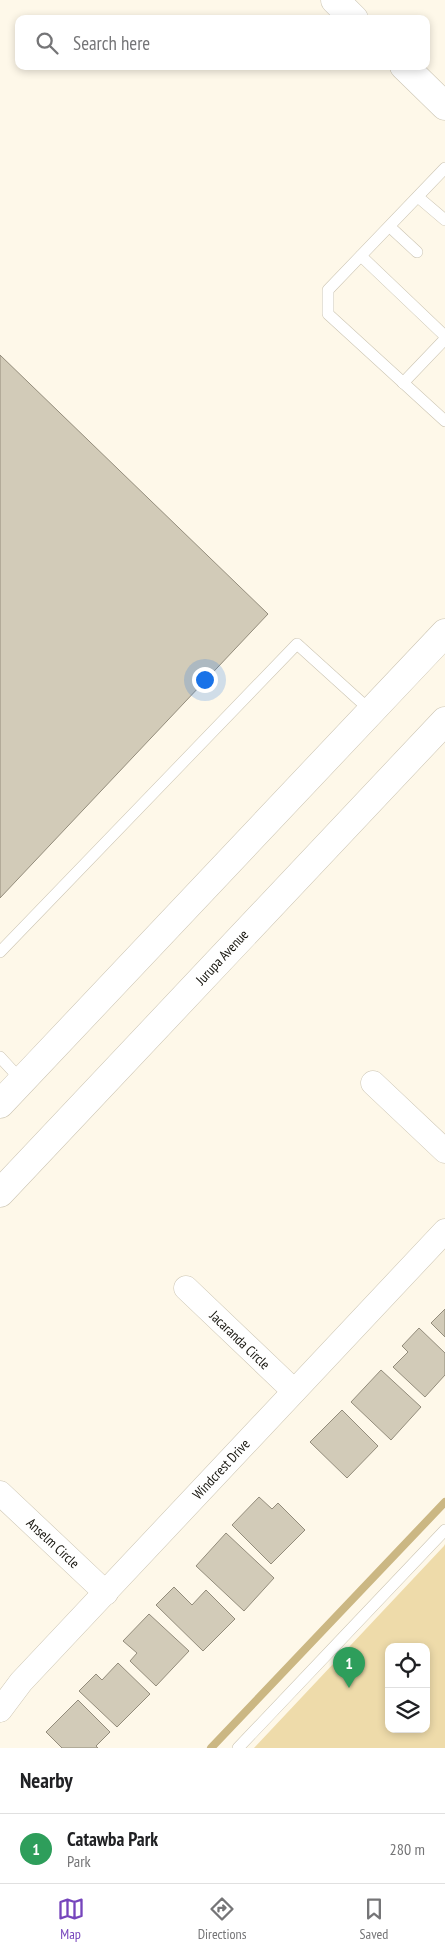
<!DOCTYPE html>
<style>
body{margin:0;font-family:"PT Sans Narrow",sans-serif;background:#f6f6f6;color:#202124}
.controls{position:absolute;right:15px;bottom:15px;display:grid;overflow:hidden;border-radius:10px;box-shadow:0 2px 8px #0003}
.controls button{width:45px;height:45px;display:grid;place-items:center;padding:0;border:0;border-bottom:1px solid #e0e0e0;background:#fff;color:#202124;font:25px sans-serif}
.you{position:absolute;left:204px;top:679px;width:18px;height:18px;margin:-12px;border:4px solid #fff;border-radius:50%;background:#1a73e8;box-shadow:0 0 0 8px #1a73e833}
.badge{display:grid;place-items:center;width:32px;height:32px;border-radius:50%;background:#7645bc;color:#fff;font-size:16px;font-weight:700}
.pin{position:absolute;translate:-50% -41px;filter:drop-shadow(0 1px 2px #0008)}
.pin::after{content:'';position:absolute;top:26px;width:18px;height:15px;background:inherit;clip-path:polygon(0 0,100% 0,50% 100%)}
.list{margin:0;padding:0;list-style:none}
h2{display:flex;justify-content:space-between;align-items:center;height:65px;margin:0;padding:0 20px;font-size:21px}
h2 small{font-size:16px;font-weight:400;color:#757577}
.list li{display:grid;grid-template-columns:32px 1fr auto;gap:15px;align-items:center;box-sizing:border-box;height:70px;padding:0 20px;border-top:1px solid #e0e0e0}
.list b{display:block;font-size:19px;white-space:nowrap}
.list p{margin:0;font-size:16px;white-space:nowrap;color:#757577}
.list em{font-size:16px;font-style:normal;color:#757577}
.icon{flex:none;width:28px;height:28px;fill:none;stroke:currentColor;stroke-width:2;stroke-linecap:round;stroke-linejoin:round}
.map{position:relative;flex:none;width:445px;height:1748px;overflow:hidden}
.search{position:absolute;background:#fff;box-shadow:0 2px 8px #0003;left:15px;right:15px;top:15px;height:55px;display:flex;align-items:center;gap:12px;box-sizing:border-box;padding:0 18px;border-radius:10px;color:#757577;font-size:19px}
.sheet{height:135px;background:#fff}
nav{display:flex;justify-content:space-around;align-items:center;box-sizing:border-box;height:70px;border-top:1px solid #e0e0e0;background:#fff;font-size:14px;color:#757577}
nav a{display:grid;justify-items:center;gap:2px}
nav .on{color:#7645bc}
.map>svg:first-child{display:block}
.green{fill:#eedbaa;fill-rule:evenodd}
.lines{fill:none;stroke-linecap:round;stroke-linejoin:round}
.stream{stroke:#cbb783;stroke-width:8}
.building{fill:#d2cbb8;stroke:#938c7b}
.lane-casing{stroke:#cbc4b2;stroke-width:12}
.street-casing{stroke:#cbc4b2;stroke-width:25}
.secondary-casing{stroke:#cbc4b2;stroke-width:29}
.primary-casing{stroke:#cbc4b2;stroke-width:29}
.lane{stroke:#fff;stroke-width:11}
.street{stroke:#fff;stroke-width:24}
.secondary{stroke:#fff;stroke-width:28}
.primary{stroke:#fff;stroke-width:28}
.labels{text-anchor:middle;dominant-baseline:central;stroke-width:4.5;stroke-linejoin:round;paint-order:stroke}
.street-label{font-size:14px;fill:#15130c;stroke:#fff}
</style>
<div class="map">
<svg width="445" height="1748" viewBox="0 0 445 1748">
<rect width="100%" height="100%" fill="#fef8e9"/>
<path class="green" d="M445,1544V1748H254L444,1546ZM389,1647H426V1729H389Z"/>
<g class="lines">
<polyline class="stream" points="211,1748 445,1502"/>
</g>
<g class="building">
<polygon points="0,355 268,614 0,898"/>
<polygon points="445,1309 445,1337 431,1323"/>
<polygon points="419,1328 445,1353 445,1375 425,1397 393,1367 408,1352 402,1346"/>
<polygon points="381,1370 421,1407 391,1440 351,1402"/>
<polygon points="342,1410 378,1446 347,1478 310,1442"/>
<polygon points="259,1497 272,1509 278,1503 305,1530 271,1564 232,1525"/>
<polygon points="226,1533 274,1578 244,1611 196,1566"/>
<polygon points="174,1587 192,1605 206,1590 235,1619 203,1651 156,1605"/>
<polygon points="149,1614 189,1651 156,1686 130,1661 137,1653 123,1641"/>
<polygon points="118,1663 150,1694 117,1727 79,1691 96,1674 102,1680"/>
<polygon points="78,1700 110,1732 96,1746 98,1748 62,1748 46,1732"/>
</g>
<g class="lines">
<defs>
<g id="lane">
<polyline points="445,168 328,290 328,314 445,421"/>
<polyline points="418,197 445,220"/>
<polyline points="390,227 417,252"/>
<polyline points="361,256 445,336"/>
<polyline points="403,383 445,339"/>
<polyline points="0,952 297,644 371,711"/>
<polyline points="0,1057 22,1081"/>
<polyline points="238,1748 445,1530"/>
</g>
<g id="street">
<polyline points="373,1083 445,1151"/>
<polyline points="186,1288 294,1391"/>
<polyline points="0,1493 106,1593"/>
<polyline points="0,1710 21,1682 445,1231"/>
</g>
<g id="secondary">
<polyline points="335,0 354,19"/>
<polyline points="404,66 445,106"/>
</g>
<g id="primary">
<polyline points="0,1104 445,633"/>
<polyline points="0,1193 445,721"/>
</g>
</defs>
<use href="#lane" class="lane-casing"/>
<use href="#street" class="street-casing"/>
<use href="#secondary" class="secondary-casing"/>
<use href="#primary" class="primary-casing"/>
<use href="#lane" class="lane"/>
<use href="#street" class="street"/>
<use href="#secondary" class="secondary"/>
<use href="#primary" class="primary"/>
</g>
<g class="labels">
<g class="street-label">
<text transform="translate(222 957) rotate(-47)">Jurupa Avenue</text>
<text transform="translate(240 1340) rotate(44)">Jacaranda Circle</text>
<text transform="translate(221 1469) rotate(-47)">Windcrest Drive</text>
<text transform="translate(53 1543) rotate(43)">Anselm Circle</text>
</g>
</g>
</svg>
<div class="controls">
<button><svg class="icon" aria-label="locate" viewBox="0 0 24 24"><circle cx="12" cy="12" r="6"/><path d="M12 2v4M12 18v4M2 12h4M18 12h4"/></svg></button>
<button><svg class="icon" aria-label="layers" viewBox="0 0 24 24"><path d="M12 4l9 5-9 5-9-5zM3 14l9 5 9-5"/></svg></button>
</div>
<div class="you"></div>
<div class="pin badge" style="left:349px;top:1688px;background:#2e9e5b">1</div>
<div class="search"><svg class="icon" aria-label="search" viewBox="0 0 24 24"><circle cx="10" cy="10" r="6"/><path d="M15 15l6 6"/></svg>Search here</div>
</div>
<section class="sheet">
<h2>Nearby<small></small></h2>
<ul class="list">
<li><span class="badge" style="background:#2e9e5b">1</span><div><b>Catawba Park</b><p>Park</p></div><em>280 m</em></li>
</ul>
</section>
<nav>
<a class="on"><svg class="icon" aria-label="map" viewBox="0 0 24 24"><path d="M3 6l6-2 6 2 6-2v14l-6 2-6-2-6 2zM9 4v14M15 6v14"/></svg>Map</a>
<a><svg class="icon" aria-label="directions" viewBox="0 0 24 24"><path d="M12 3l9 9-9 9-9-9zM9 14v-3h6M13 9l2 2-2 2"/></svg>Directions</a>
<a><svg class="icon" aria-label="saved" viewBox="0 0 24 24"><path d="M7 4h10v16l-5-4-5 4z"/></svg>Saved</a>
</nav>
